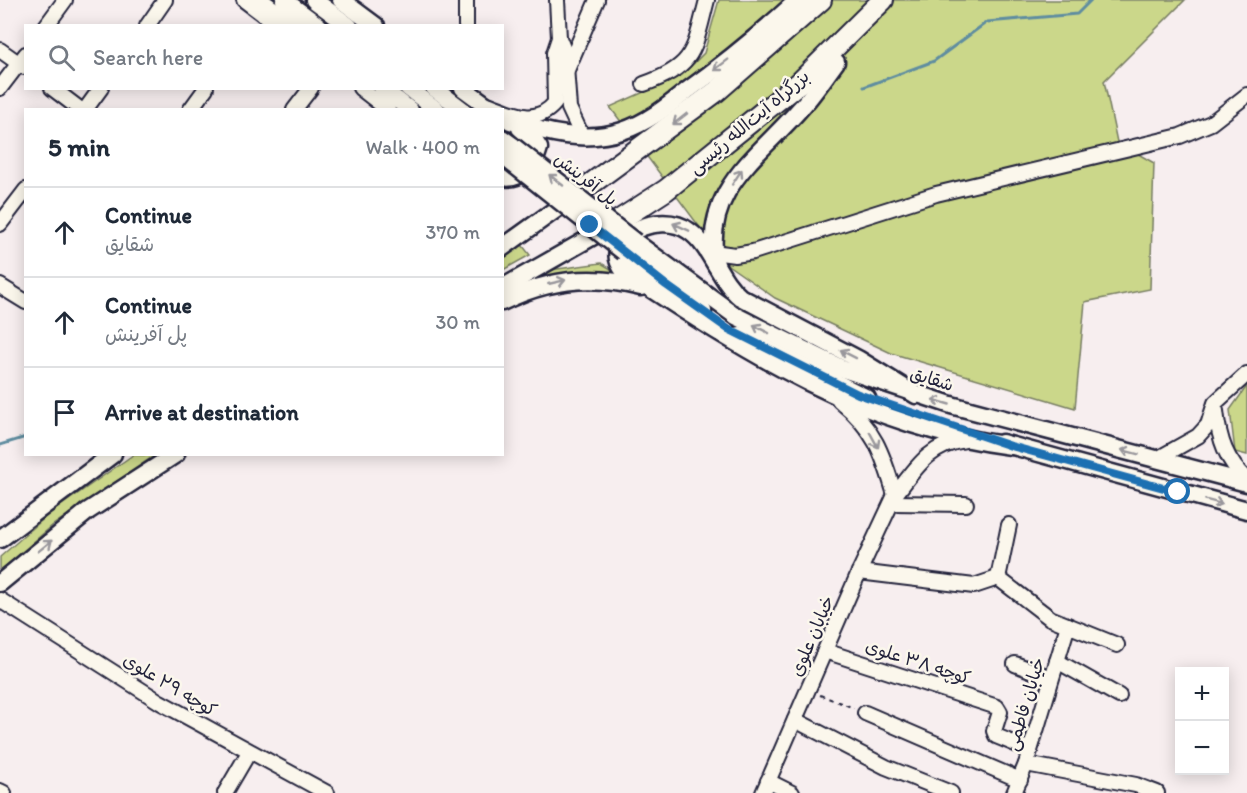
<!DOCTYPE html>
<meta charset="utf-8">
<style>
body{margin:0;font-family:Itim,"Playpen Sans Arabic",sans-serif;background:#f6f6f7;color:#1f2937}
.controls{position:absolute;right:18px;bottom:18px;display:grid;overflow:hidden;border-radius:0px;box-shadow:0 3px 15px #0003}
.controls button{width:54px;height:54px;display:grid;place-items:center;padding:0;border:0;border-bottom:2px solid #e0e1e3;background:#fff;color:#1f2937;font:30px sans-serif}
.stop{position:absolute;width:18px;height:18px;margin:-14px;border:4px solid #1f6fb2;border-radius:50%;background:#fff}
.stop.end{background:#1f6fb2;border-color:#fff;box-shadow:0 2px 6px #0008}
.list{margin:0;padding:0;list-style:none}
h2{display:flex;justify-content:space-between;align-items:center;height:78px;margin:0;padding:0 24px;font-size:26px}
h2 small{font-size:20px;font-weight:400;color:#747a83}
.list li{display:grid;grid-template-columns:39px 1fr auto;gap:18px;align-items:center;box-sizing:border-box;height:90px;padding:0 24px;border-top:2px solid #e0e1e3}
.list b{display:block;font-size:22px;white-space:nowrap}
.list p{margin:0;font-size:20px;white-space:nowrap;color:#747a83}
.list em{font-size:20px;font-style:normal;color:#747a83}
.icon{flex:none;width:33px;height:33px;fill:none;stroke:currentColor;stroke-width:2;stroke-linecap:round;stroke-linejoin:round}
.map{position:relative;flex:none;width:1247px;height:793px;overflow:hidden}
.search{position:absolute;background:#fff;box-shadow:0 3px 15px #0003;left:24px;top:24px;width:480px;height:66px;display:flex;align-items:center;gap:15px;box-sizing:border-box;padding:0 21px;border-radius:0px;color:#747a83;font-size:22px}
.panel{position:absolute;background:#fff;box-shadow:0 3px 15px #0003;left:24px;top:108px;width:480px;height:348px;border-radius:0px}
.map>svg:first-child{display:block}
.green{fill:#cbd78a;stroke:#767c62;stroke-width:1.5}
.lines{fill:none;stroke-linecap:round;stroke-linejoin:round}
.stream{stroke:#5f8da0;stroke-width:3}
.minor-casing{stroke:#22223b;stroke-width:18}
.major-casing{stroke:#22223b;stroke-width:21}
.highway-casing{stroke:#22223b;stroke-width:24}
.path{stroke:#22223b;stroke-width:2;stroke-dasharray:4.5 4.5;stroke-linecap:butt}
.minor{stroke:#fbf7ec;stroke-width:14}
.major{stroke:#fbf7ec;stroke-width:16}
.highway{stroke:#fbf7ec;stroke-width:20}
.major-bridge-casing{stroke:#22223b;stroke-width:21;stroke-linecap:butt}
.major-bridge{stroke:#fbf7ec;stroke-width:16}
.oneway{stroke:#99979c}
.route{stroke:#1f6fb2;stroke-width:8}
.labels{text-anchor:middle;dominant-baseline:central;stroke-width:5;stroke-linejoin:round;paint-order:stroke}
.street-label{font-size:18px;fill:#22223b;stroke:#fbf7ec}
</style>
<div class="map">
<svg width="1247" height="793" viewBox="0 0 1247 793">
<rect width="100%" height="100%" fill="#f7eeef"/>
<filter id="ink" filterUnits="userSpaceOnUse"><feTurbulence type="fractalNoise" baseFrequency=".0167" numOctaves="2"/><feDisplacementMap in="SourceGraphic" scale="12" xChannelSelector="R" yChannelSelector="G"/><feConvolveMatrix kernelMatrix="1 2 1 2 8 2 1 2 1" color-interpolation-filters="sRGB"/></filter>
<g filter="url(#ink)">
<g class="green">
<polygon points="719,0 1185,0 1104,81 1117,142 1154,163 1150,289 1085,302 1075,408 891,353 775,298 728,265 610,107 682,75 704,53"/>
<polygon points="511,231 530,255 503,270 503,240"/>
<polygon points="601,263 621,275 579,272 516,285 543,271"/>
<polygon points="1247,386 1247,455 1235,452 1230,410"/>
<polygon points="133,455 155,455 53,525 0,571 0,557 49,514"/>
</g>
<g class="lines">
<g class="stream">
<polyline points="864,87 934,61 987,22 1077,14 1091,0"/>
<polyline points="0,445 26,437"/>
</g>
<defs>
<g id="minor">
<polyline points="244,0 278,26"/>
<polyline points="46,26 65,0"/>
<polyline points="147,26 165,0"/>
<polyline points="466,26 466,0"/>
<polyline points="559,38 565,53 569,108 582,136"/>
<polyline points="0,50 24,67"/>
<polyline points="567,70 597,0"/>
<path d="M644,84C696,66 694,49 707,0"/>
<polyline points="0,88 26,54"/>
<polyline points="52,88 81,110"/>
<polyline points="360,88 388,110"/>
<path d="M485,103C511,112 534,128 555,103L554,53L559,38L557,0"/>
<polyline points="85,110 101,88"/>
<polyline points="190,110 206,88"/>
<polyline points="294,110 311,88"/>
<polyline points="0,224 26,190"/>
<polyline points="713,252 735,255 753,252 936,194 1180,136 1211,123 1247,95"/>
<polyline points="0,286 26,302"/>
<path d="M839,400C875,430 882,451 895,495C916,468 929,445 965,440"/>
<path d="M1216,411C1219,439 1226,461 1247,480"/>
<polyline points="1157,459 1198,436 1208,425 1215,403 1247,374"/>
<polyline points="893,503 966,504"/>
<polyline points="859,572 974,586 998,578"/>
<polyline points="998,578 1050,618 1117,645"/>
<polyline points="998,578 1009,525"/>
<polyline points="0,600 160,702 327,793"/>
<polyline points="825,651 997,707 1000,712 994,731 996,736 1030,750"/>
<polyline points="1057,661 1119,696"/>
<polyline points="1015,664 1051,678"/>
<polyline points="865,713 1020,780"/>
<polyline points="795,720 886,767 951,793"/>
<polyline points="1026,764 1136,785 1157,793"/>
<polyline points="768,781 792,793"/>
<polyline points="0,791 4,793"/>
<polyline points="225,793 249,752"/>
<polyline points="763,793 859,572 895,495"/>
<polyline points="1014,793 1026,764 1068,625"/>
</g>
<g id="major">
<polyline points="260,0 295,26"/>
<polyline points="284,0 319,26"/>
<polyline points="314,0 349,26"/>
<polyline points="341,0 376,26"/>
<polyline points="382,88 410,110"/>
<polyline points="408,88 437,110"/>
<polyline points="434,88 463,110"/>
<polyline points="463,88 493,110"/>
<path d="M510,121C546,133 585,143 622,131C647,123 668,106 688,90C727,62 763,32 798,0"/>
<polyline points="502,138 513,146"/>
<path d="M502,177C521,181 535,164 539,148L534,140L520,128"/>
<polyline points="635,242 736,316 843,369 951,405 1247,483"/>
<polyline points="502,248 569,200"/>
<polyline points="624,252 703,311"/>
<path d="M716,265C701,191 758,157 799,110C813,95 824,78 836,62"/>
<polyline points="502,288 604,230"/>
<path d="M502,302C547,279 592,274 641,287"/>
<polyline points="740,335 867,398"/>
<path d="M916,395L858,359L740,297C718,279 712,247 689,231C661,209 597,237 624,271C746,352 863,427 1011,446"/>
<polyline points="1002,443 1247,510"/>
<polyline points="0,539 113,454"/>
<polyline points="0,583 88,511 176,454"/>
</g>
<g id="highway">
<polyline points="569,200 717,91 821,0"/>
<polyline points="604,230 666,190 799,83 883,0"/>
</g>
</defs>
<use href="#minor" class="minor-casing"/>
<use href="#major" class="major-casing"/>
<use href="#highway" class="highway-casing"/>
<polyline class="path" points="820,695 854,708"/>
<use href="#minor" class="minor"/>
<use href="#major" class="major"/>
<use href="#highway" class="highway"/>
<defs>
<g id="major-bridge">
<polyline points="513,146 635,242"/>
<polyline points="504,157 624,252"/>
</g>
</defs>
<use href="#major-bridge" class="major-bridge-casing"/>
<use href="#major-bridge" class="major-bridge"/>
</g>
<defs><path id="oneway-shaft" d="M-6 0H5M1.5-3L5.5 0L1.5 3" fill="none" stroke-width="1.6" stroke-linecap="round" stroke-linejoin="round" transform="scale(1.5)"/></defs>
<g class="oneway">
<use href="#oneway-shaft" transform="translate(721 65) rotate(143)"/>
<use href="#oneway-shaft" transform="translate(680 119) rotate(142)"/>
<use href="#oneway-shaft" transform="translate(737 177) rotate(-57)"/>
<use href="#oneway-shaft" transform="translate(556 180) rotate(-142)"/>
<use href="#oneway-shaft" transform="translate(681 227) rotate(-156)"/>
<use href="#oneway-shaft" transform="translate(557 282) rotate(-13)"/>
<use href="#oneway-shaft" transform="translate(761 329) rotate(-153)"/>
<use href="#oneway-shaft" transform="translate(848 354) rotate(-153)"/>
<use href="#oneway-shaft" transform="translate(941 402) rotate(-164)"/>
<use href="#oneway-shaft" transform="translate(874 440) rotate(61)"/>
<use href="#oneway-shaft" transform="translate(1130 452) rotate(-165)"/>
<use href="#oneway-shaft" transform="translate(1214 502) rotate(15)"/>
<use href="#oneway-shaft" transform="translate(45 546) rotate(-39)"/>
</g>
</g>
<g class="lines" filter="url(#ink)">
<polyline class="route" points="590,225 666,285 728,329 858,394 1011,446 1178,492"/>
</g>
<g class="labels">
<g class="street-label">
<text transform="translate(749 122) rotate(-40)">بزرگراه آیت‌الله رئیسی</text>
<text transform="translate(586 179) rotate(38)">پل آفرینش</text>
<text transform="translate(932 379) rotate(17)">شقایق</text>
<text transform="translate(812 636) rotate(-67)">خیابان علوی</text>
<text transform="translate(918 662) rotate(18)">کوچه ۳۸ علوی</text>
<text transform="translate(170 685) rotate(31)">کوچه ۲۹ علوی</text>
<text transform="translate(1025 704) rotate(-73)">خیابان فاطمی</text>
</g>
</g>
</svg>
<div class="controls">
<button>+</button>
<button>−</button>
</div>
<div class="stop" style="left:1178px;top:492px"></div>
<div class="stop end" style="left:590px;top:225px"></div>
<div class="search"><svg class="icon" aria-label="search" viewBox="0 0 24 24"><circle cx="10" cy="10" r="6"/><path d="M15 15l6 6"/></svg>Search here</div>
<section class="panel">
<h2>5 min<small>Walk · 400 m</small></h2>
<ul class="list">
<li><svg class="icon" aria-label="ahead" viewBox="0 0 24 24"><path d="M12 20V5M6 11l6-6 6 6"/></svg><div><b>Continue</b><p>شقایق</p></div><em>370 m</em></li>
<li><svg class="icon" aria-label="ahead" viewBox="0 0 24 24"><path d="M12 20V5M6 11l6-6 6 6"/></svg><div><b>Continue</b><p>پل آفرینش</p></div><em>30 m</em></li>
<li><svg class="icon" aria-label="arrive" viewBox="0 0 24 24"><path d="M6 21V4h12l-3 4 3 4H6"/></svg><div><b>Arrive at destination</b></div></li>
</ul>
</section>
</div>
